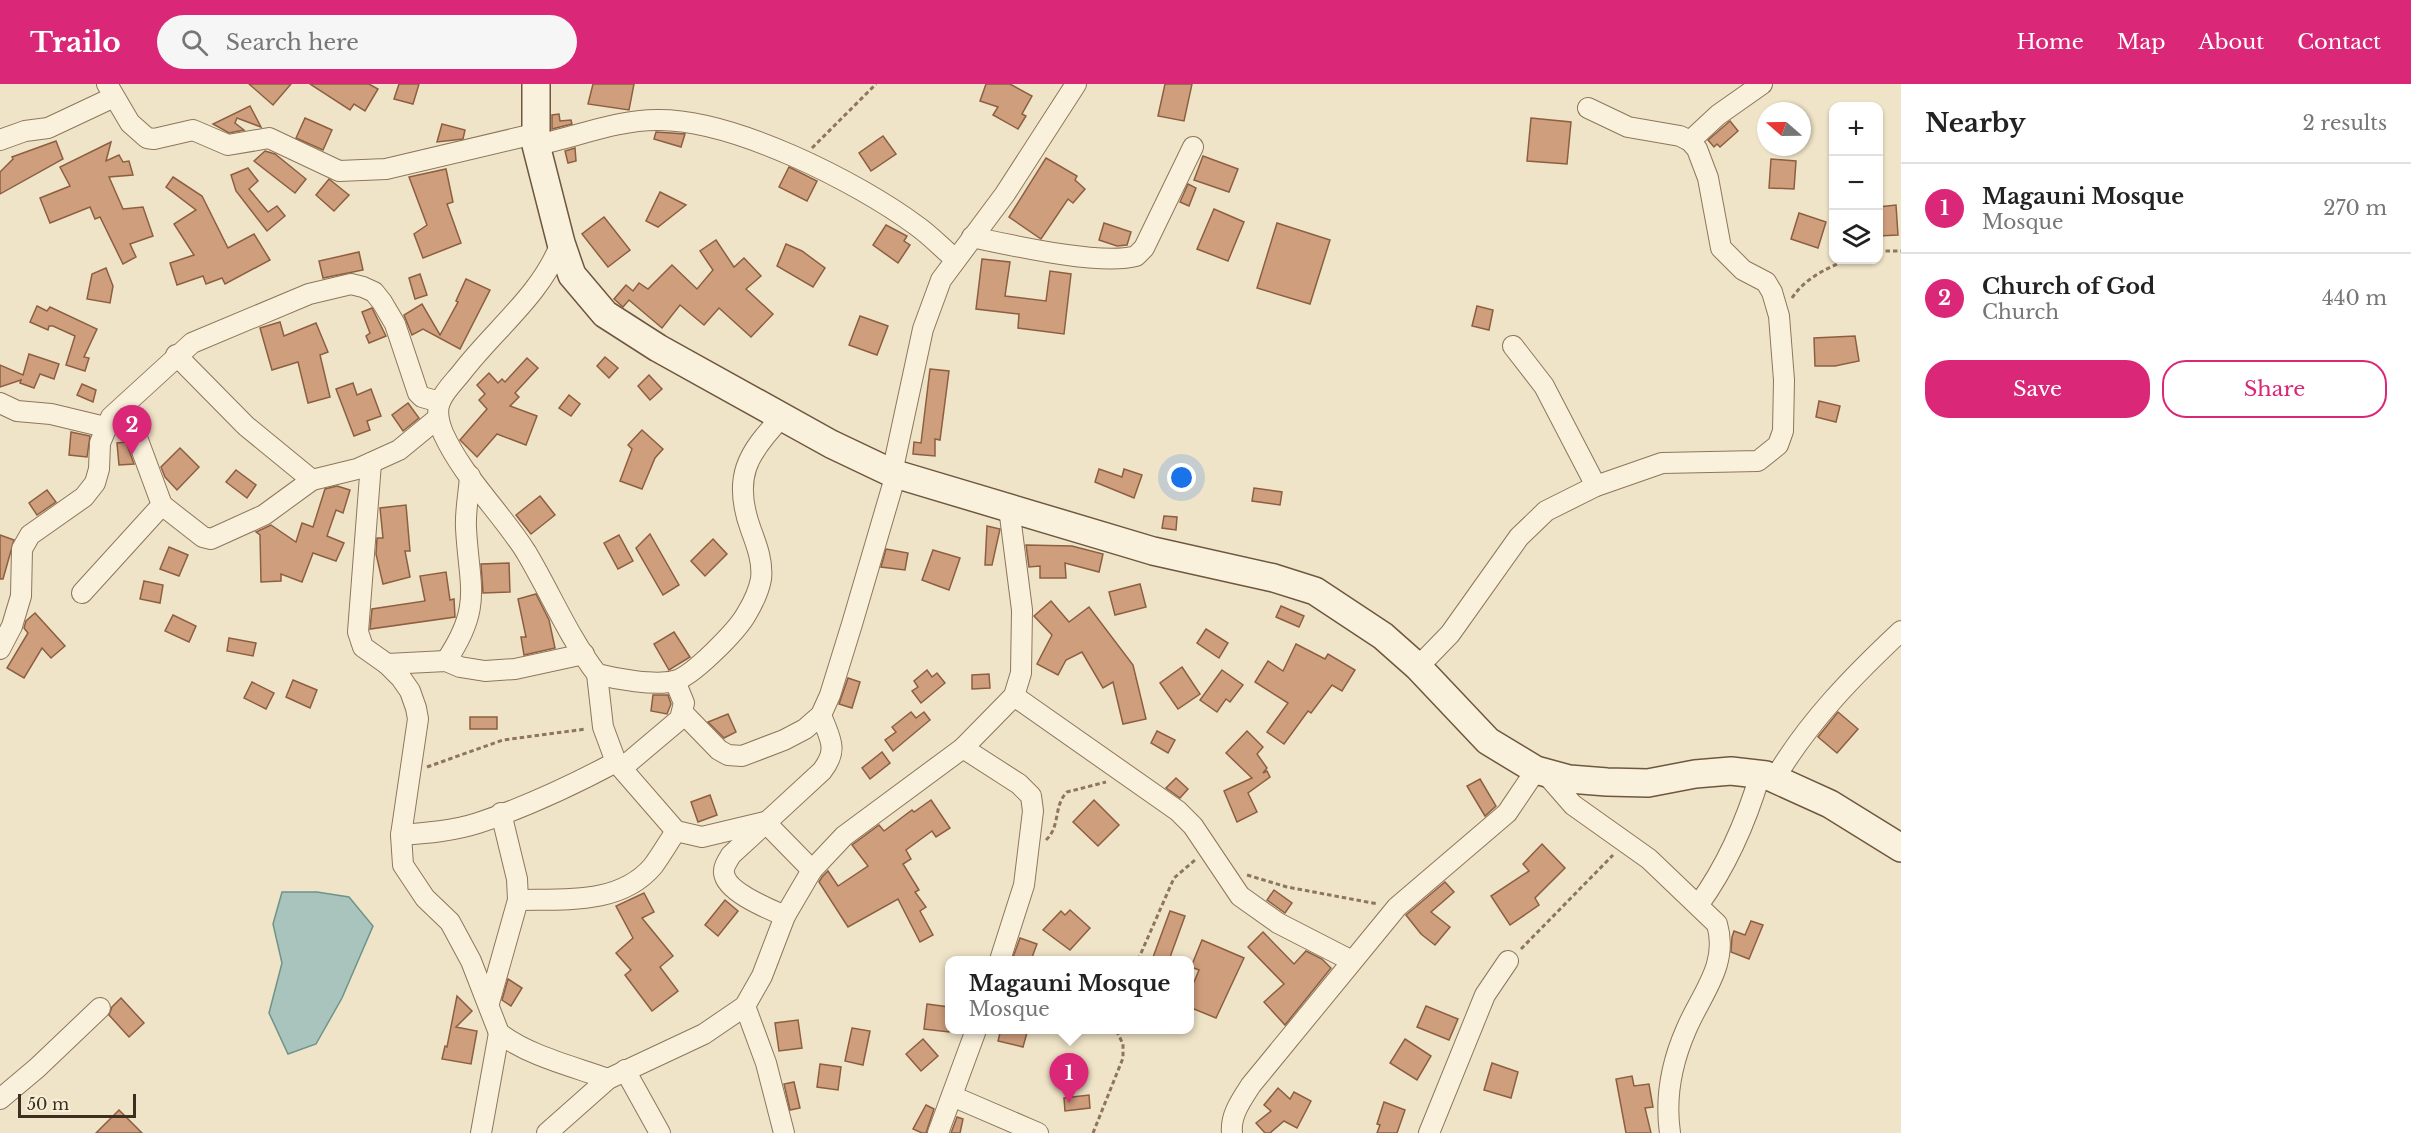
<!DOCTYPE html>
<meta charset="utf-8">
<style>
body{margin:0;font-family:"Libre Baskerville",serif;background:#f6f6f6;color:#222}
.controls{position:absolute;right:18px;top:18px;display:grid;overflow:hidden;border-radius:12px;box-shadow:0 2px 4px #0004}
.controls button{width:54px;height:54px;display:grid;place-items:center;padding:0;border:0;border-bottom:2px solid #e0e0e0;background:#fff;color:#222;font:30px sans-serif}
.compass{position:absolute;left:1757px;top:18px;width:54px;height:54px;border-radius:50%;background:#fff;box-shadow:0 2px 4px #0004;rotate:290deg}
.scale{position:absolute;left:18px;bottom:15px;width:118px;box-sizing:border-box;padding-left:6px;border:3px solid #3d2e20;border-top:0;font-size:16px;line-height:21px;white-space:nowrap;color:#3d2e20;-webkit-text-stroke:4px #f7eed8;paint-order:stroke}
.you{position:absolute;left:1182px;top:394px;width:21px;height:21px;margin:-15px;border:4px solid #fff;border-radius:50%;background:#1a73e8;box-shadow:0 0 0 9px #1a73e833}
.badge{display:grid;place-items:center;width:39px;height:39px;border-radius:50%;background:#db2777;color:#fff;font-size:20px;font-weight:700}
.pin{position:absolute;translate:-50% -50px;filter:drop-shadow(0 2px 3px #0008)}
.pin::after{content:'';position:absolute;top:32px;width:21px;height:18px;background:inherit;clip-path:polygon(0 0,100% 0,50% 100%)}
.popup{position:absolute;left:945px;top:872px;width:249px;height:78px;box-sizing:border-box;display:grid;place-content:center;border-radius:12px;background:#fff;filter:drop-shadow(0 2px 4px #0005);font-size:20px;white-space:nowrap;color:#767676}
.popup b{font-size:22px;color:#222}
.popup::after{content:'';position:absolute;left:50%;top:100%;margin-left:-12px;border:12px solid transparent;border-top-color:#fff}
.list{margin:0;padding:0;list-style:none}
h2{display:flex;justify-content:space-between;align-items:center;height:78px;margin:0;padding:0 24px;font-size:26px}
h2 small{font-size:20px;font-weight:400;color:#767676}
.list li{display:grid;grid-template-columns:39px 1fr auto;gap:18px;align-items:center;box-sizing:border-box;height:90px;padding:0 24px;border-top:2px solid #e0e0e0}
.list b{display:block;font-size:22px;white-space:nowrap}
.list p{margin:0;font-size:20px;white-space:nowrap;color:#767676}
.list em{font-size:20px;font-style:normal;color:#767676}
.actions{display:flex;gap:12px;padding:18px 24px}
.actions a{flex:1;padding:14px 0;border:2px solid #db2777;border-radius:24px;text-align:center;font-size:21px;color:#db2777}
.actions .main{background:#db2777;color:#fff}
.icon{flex:none;width:33px;height:33px;fill:none;stroke:currentColor;stroke-width:2;stroke-linecap:round;stroke-linejoin:round}
.map{position:relative;flex:none;width:1901px;height:1049px;overflow:hidden}
header{display:flex;align-items:center;gap:36px;box-sizing:border-box;height:84px;padding:0 30px;background:#db2777;color:#fff}
header strong{font-size:28px}
nav{display:flex;gap:33px;margin-inline-start:auto;font-size:21px}
.search{width:420px;height:54px;background:#f6f6f6;display:flex;align-items:center;gap:15px;box-sizing:border-box;padding:0 21px;border-radius:33px;color:#767676;font-size:22px}
main{display:flex}
aside{flex:1;background:#fff}
.map>svg:first-child{display:block}
.water{fill:#a9c4bc;stroke:#6f938a;stroke-width:1.5}
.building{fill:#cf9f7d;stroke:#8d5f41;stroke-width:1.5}
.lines{fill:none;stroke-linecap:round;stroke-linejoin:round}
.street-casing{stroke:#8d765c;stroke-width:22}
.secondary-casing{stroke:#6f573f;stroke-width:30}
.path{stroke:#8d765c;stroke-width:3;stroke-dasharray:4.5 3;stroke-linecap:butt}
.street{stroke:#faf1dc;stroke-width:20}
.secondary{stroke:#faf1dc;stroke-width:27}
</style>
<header>
<strong>Trailo</strong>
<div class="search"><svg class="icon" aria-label="search" viewBox="0 0 24 24"><circle cx="10" cy="10" r="6"/><path d="M15 15l6 6"/></svg>Search here</div>
<nav><a>Home</a><a>Map</a><a>About</a><a>Contact</a></nav>
</header>
<main>
<div class="map">
<svg width="1901" height="1049" viewBox="0 0 1901 1049">
<rect width="100%" height="100%" fill="#f0e4c8"/>
<polygon class="water" points="282,808 317,808 349,813 373,842 342,914 316,960 288,970 269,929 282,879 273,840"/>
<g class="building">
<polygon points="249,0 291,0 273,21"/>
<polygon points="310,0 369,0 378,5 365,27 354,20 350,26"/>
<polygon points="399,0 419,0 413,20 394,15"/>
<polygon points="593,0 634,0 629,26 588,20"/>
<polygon points="986,0 1010,0 1032,12 1022,30 1026,32 1018,45 993,31 998,23 980,17"/>
<polygon points="1165,0 1192,0 1184,37 1158,32"/>
<polygon points="250,22 261,43 237,34 235,39 244,46 229,49 213,40"/>
<polygon points="559,30 560,37 571,36 572,40 552,45 552,31"/>
<polygon points="305,34 332,46 323,66 296,54"/>
<polygon points="1531,34 1571,38 1567,80 1527,77"/>
<polygon points="1730,37 1738,47 1720,63 1717,60 1714,63 1708,56"/>
<polygon points="442,40 465,46 463,55 437,58"/>
<polygon points="656,48 685,50 681,63 654,55"/>
<polygon points="883,52 896,70 871,87 859,69"/>
<polygon points="56,57 63,75 0,110 0,88 13,75 12,73"/>
<polygon points="111,58 106,77 119,71 123,78 129,77 133,91 109,93 123,125 143,123 153,152 130,160 136,173 123,180 100,133 95,135 90,123 50,139 40,114 70,102 60,83"/>
<polygon points="575,64 576,77 568,79 565,67"/>
<polygon points="265,67 275,70 306,95 295,109 254,77"/>
<polygon points="1203,72 1238,85 1229,108 1194,96"/>
<polygon points="1046,74 1077,92 1075,96 1085,105 1073,119 1068,115 1041,155 1009,133"/>
<polygon points="1771,75 1796,77 1794,105 1769,104"/>
<polygon points="789,83 817,97 807,117 779,103"/>
<polygon points="248,84 258,97 249,105 268,128 277,122 285,132 267,147 236,107 231,91"/>
<polygon points="446,85 453,118 447,120 461,159 423,174 414,150 427,141 409,93"/>
<polygon points="173,93 202,112 228,164 254,150 270,176 225,200 222,194 206,200 203,192 177,201 170,179 194,171 174,140 196,126 166,103"/>
<polygon points="329,95 349,111 334,127 316,111"/>
<polygon points="1188,100 1196,104 1189,122 1180,118"/>
<polygon points="660,108 686,121 658,143 646,137"/>
<polygon points="1896,121 1898,151 1878,152 1878,123"/>
<polygon points="1214,125 1244,138 1228,177 1197,165"/>
<polygon points="1799,129 1826,138 1818,164 1791,155"/>
<polygon points="604,133 630,166 608,183 582,150"/>
<polygon points="1104,139 1131,148 1127,161 1117,162 1099,156"/>
<polygon points="1277,139 1330,156 1310,220 1257,204"/>
<polygon points="886,141 907,152 904,157 910,161 898,179 873,161"/>
<polygon points="716,156 734,183 744,174 761,192 746,205 773,230 751,253 719,224 704,241 680,221 662,244 629,216 623,223 614,215 626,201 633,207 639,199 648,205 672,181 697,205 713,186 700,167"/>
<polygon points="786,160 802,167 825,184 813,203 777,182"/>
<polygon points="359,168 363,186 323,194 319,177"/>
<polygon points="982,175 1010,178 1005,212 1046,217 1050,187 1071,190 1064,250 1018,244 1019,230 976,225"/>
<polygon points="106,184 113,202 110,219 87,215 92,190"/>
<polygon points="420,190 427,211 415,215 409,194"/>
<polygon points="466,195 490,206 460,265 423,245 412,251 404,231 422,220 440,251 458,218 456,217"/>
<polygon points="37,222 47,227 50,223 97,245 84,273 89,274 85,287 66,281 75,252 53,242 49,242 48,246 30,238"/>
<polygon points="1477,222 1493,226 1489,246 1472,242"/>
<polygon points="372,224 386,252 369,259 366,252 370,249 362,228"/>
<polygon points="860,232 888,242 877,271 849,261"/>
<polygon points="280,238 284,252 316,239 328,268 320,271 330,313 308,319 298,278 272,286 260,244"/>
<polygon points="1855,252 1859,277 1835,282 1815,282 1814,254"/>
<polygon points="29,270 59,280 54,295 40,290 34,304 20,299 21,296 0,303 0,281 23,291"/>
<polygon points="605,273 618,284 609,294 597,282"/>
<polygon points="527,274 538,284 515,309 519,313 510,322 537,332 526,361 497,350 477,373 460,356 487,325 479,316 485,310 477,301 489,289 498,299 502,295 505,298"/>
<polygon points="930,285 949,287 940,356 935,355 935,372 913,370 914,358 921,359"/>
<polygon points="649,291 662,305 650,316 638,302"/>
<polygon points="353,299 357,311 371,305 381,332 367,337 370,346 354,352 336,305"/>
<polygon points="82,300 96,306 93,318 77,311"/>
<polygon points="569,311 580,320 571,332 559,324"/>
<polygon points="1819,317 1840,322 1836,338 1816,333"/>
<polygon points="408,319 419,334 403,347 392,331"/>
<polygon points="642,346 663,365 655,374 642,405 620,397 632,365 628,361"/>
<polygon points="71,348 90,352 87,373 69,371"/>
<polygon points="126,358 134,380 119,381 117,359"/>
<polygon points="180,364 199,383 177,406 165,393 161,383"/>
<polygon points="1099,385 1122,393 1124,385 1142,391 1134,414 1095,398"/>
<polygon points="236,386 256,401 247,414 226,398"/>
<polygon points="337,402 350,406 343,429 336,426 327,452 344,459 336,477 313,469 302,498 281,490 281,497 261,498 260,451 256,448 271,441 296,458 302,439 313,443 325,405"/>
<polygon points="1254,404 1282,408 1280,421 1252,417"/>
<polygon points="47,406 56,418 37,431 29,419"/>
<polygon points="540,412 555,431 531,450 516,431"/>
<polygon points="406,421 410,467 405,467 410,493 383,500 376,470 377,454 383,454 380,424"/>
<polygon points="1164,432 1177,433 1176,446 1162,444"/>
<polygon points="987,442 1000,445 992,481 985,481"/>
<polygon points="650,450 679,501 663,511 636,464"/>
<polygon points="0,451 14,456 3,495 0,495"/>
<polygon points="619,451 633,477 618,485 604,459"/>
<polygon points="713,455 727,470 705,492 691,477"/>
<polygon points="1026,461 1072,462 1103,470 1099,488 1065,479 1066,494 1040,494 1040,482 1029,483"/>
<polygon points="169,463 188,471 179,492 160,485"/>
<polygon points="886,465 908,469 905,486 881,483"/>
<polygon points="933,466 960,474 949,506 922,496"/>
<polygon points="509,479 510,508 483,509 481,480"/>
<polygon points="446,488 450,516 454,515 455,533 370,545 372,525 425,517 420,492"/>
<polygon points="144,497 163,501 160,519 140,515"/>
<polygon points="1140,500 1146,523 1115,531 1109,508"/>
<polygon points="536,510 549,536 555,564 524,571 521,553 526,553 518,515"/>
<polygon points="1051,517 1069,538 1089,523 1133,581 1146,635 1123,640 1113,598 1103,604 1082,568 1066,576 1058,591 1037,580 1052,551 1034,532"/>
<polygon points="1281,522 1304,532 1299,543 1276,533"/>
<polygon points="35,529 65,562 51,574 42,564 24,594 7,584 28,549 24,544 26,537"/>
<polygon points="173,531 196,542 189,558 165,547"/>
<polygon points="1206,545 1228,559 1219,574 1197,559"/>
<polygon points="674,548 690,573 669,586 654,560"/>
<polygon points="229,554 256,559 253,572 227,567"/>
<polygon points="1296,560 1325,575 1328,570 1355,586 1342,607 1332,601 1311,629 1308,627 1284,660 1267,648 1288,619 1255,598 1268,577 1283,587"/>
<polygon points="1182,583 1200,610 1178,625 1160,599"/>
<polygon points="927,586 932,593 937,589 945,599 921,619 912,607 918,603 914,597"/>
<polygon points="1222,586 1243,601 1230,618 1226,615 1217,628 1200,616"/>
<polygon points="989,590 990,604 972,605 972,591"/>
<polygon points="848,594 860,598 852,624 839,620"/>
<polygon points="293,596 317,606 310,624 286,613"/>
<polygon points="252,598 274,609 266,625 244,614"/>
<polygon points="653,611 668,611 671,620 667,630 651,627"/>
<polygon points="911,628 916,634 924,628 930,636 893,667 885,656 896,648 892,643"/>
<polygon points="1838,628 1858,645 1837,669 1818,653"/>
<polygon points="728,630 736,648 724,654 708,638"/>
<rect x="470" y="633" width="27" height="12"/>
<polygon points="1157,647 1175,656 1168,669 1151,659"/>
<polygon points="1247,647 1263,663 1257,670 1267,684 1263,689 1267,687 1270,693 1248,709 1257,728 1237,738 1224,707 1252,694 1226,669"/>
<polygon points="882,668 890,679 870,695 862,684"/>
<polygon points="1176,694 1188,705 1180,714 1166,704"/>
<polygon points="1480,695 1496,722 1485,732 1467,702"/>
<polygon points="710,711 717,731 698,738 691,718"/>
<polygon points="931,716 950,744 936,753 932,747 906,766 911,775 903,780 919,806 915,808 926,823 920,827 933,851 920,858 898,815 848,843 819,798 822,793 828,787 838,802 868,782 852,761 879,741 884,747 912,726 914,728"/>
<polygon points="1094,716 1119,741 1098,762 1073,738"/>
<polygon points="1542,760 1565,784 1535,814 1539,821 1510,841 1491,812 1529,787 1523,780"/>
<polygon points="1445,798 1454,808 1431,828 1450,843 1435,861 1421,850 1406,831"/>
<polygon points="1274,806 1292,819 1285,829 1267,816"/>
<polygon points="644,809 654,828 642,834 673,872 660,883 678,907 652,927 625,891 631,886 616,869 633,854 616,822"/>
<polygon points="725,816 738,827 718,852 705,841"/>
<polygon points="1070,826 1090,844 1070,866 1043,846 1061,827 1065,831"/>
<polygon points="1170,827 1185,832 1169,876 1152,876"/>
<polygon points="1751,837 1763,841 1749,875 1731,868 1732,853 1734,847 1745,851"/>
<polygon points="1263,848 1294,880 1306,867 1322,875 1331,884 1285,941 1264,918 1284,900 1248,863"/>
<polygon points="1020,854 1037,860 1031,876 1012,876"/>
<polygon points="1202,856 1244,874 1216,934 1189,923 1189,910 1199,886 1191,883"/>
<polygon points="508,895 522,904 511,922 502,916"/>
<polygon points="457,912 472,927 456,943 477,947 471,980 442,975 445,962 447,963"/>
<polygon points="121,914 144,939 129,953 109,931 112,923"/>
<polygon points="927,920 949,923 949,948 924,945"/>
<polygon points="1426,922 1458,935 1449,956 1417,943"/>
<polygon points="798,936 802,964 779,967 775,939"/>
<polygon points="852,944 870,947 863,981 845,977"/>
<polygon points="1001,945 1028,945 1023,963 998,957"/>
<polygon points="923,955 938,972 921,987 906,970"/>
<polygon points="1405,955 1431,972 1417,996 1390,979"/>
<polygon points="1492,979 1518,988 1511,1014 1484,1006"/>
<polygon points="820,980 841,983 838,1006 817,1003"/>
<polygon points="1632,992 1634,1002 1649,1000 1653,1023 1645,1024 1651,1049 1626,1049 1616,995"/>
<polygon points="794,998 800,1024 790,1026 784,1000"/>
<polygon points="1278,1004 1290,1015 1294,1008 1311,1017 1297,1044 1284,1037 1270,1049 1265,1049 1256,1039 1271,1027 1264,1021"/>
<polygon points="1089,1011 1090,1024 1065,1027 1064,1014"/>
<polygon points="1384,1018 1405,1026 1397,1049 1377,1049 1380,1041 1377,1040"/>
<polygon points="926,1021 934,1025 926,1049 922,1049 913,1045"/>
<polygon points="119,1026 142,1049 96,1049"/>
<polygon points="957,1033 963,1035 960,1049 951,1049"/>
</g>
<g class="lines">
<defs>
<g id="street">
<polyline points="107,0 130,39 147,54 154,55 193,46 228,61 269,54 339,87 386,85 534,50"/>
<polyline points="0,56 25,47 48,44 114,13"/>
<polyline points="1690,57 1718,31 1762,0"/>
<path d="M536,61C577,53 615,36 657,36C733,35 856,97 917,142C930,151 942,164 955,175"/>
<path d="M972,153C1010,161 1101,182 1136,172L1144,164L1193,63"/>
<path d="M561,159C541,211 495,245 462,288C455,297 444,307 440,318C436,328 439,339 443,349C463,393 500,427 526,468C550,508 569,554 597,590C616,595 655,602 674,597C692,593 738,546 747,529C753,519 759,506 761,495C763,478 757,462 751,446C732,394 747,369 783,332"/>
<polyline points="1513,262 1544,302 1596,402"/>
<polyline points="176,271 246,342 312,396 357,385 399,366 438,334"/>
<polyline points="0,319 17,327 51,330 105,343"/>
<path d="M371,379L358,548L363,563L387,580L401,594L410,607L416,624L418,635L401,751L403,781L425,814L450,838L471,877L499,949C529,972 572,982 608,995"/>
<polyline points="892,389 923,245 941,196 1005,110 1076,0"/>
<polyline points="162,421 203,453 211,455 264,431 312,396"/>
<polyline points="82,509 162,421 125,321"/>
<polyline points="0,565 12,542 21,512 22,465 30,451 84,413 95,399 99,385 100,359 111,333 192,259 309,210 351,200 363,203 374,208 382,218 395,240 418,309 422,313 440,318"/>
<path d="M446,577C483,522 469,503 466,444C465,427 469,409 470,392"/>
<polyline points="387,580 446,577 460,583 485,587 515,585 584,570"/>
<polyline points="1418,583 1450,550 1519,453 1546,427 1596,402 1662,379 1758,377 1778,361 1783,347 1784,296 1779,232 1772,208 1766,198 1743,186 1721,164 1708,94 1697,65 1690,57 1680,52 1628,43 1588,24"/>
<polyline points="597,590 603,643 616,678 676,747 702,753 765,738 812,786"/>
<polyline points="1014,612 1178,727 1193,742 1240,812 1278,839 1352,877"/>
<polyline points="683,629 719,666 728,671 742,672 784,656 805,645 821,631 830,611 852,540 896,390"/>
<polyline points="963,664 1019,700 1031,712 1033,727 1024,801 1000,876"/>
<polyline points="622,684 680,635 684,619 675,597"/>
<path d="M1545,689L1573,721L1649,775L1717,840C1729,881 1701,910 1686,946C1672,978 1665,1014 1670,1049"/>
<path d="M1775,694C1809,637 1853,592 1901,547"/>
<path d="M401,751C427,749 453,747 478,739C526,723 571,702 616,678"/>
<path d="M518,816C564,815 620,821 653,782C661,771 668,759 676,747"/>
<path d="M1699,820C1728,780 1746,738 1760,691"/>
<path d="M785,832C769,825 726,808 724,789C723,783 728,776 731,771L822,687C839,665 830,655 821,631"/>
<polyline points="489,919 518,816 517,795 501,729"/>
<polyline points="745,922 766,979 784,1049"/>
<polyline points="625,986 660,1049"/>
<polyline points="952,1012 1038,1049"/>
<polyline points="0,1015 37,984 100,924"/>
<polyline points="481,1049 499,949"/>
<polyline points="547,1049 608,995 704,950 745,922 762,892 785,832 812,786 844,752 963,664 1014,612 1021,589 1022,526 1009,424"/>
<polyline points="938,1049 976,946"/>
<path d="M1232,1049C1230,1031 1242,1015 1251,1001L1397,823L1507,729L1536,686"/>
<polyline points="1429,1049 1485,911 1508,877"/>
</g>
<polyline id="secondary" points="536,0 536,61 561,159 572,191 605,230 658,264 831,360 892,389 1153,467 1274,494 1315,507 1383,552 1418,583 1488,657 1536,686 1569,695 1607,698 1648,699 1695,690 1731,687 1766,691 1830,720 1901,764"/>
</defs>
<use href="#street" class="street-casing"/>
<use href="#secondary" class="secondary-casing"/>
<g class="path">
<polyline points="812,64 876,0"/>
<polyline points="1878,167 1901,167"/>
<path d="M1792,214C1805,194 1826,185 1846,176"/>
<polyline points="427,683 503,656 586,645"/>
<path d="M1046,756C1061,742 1053,722 1067,708L1106,698"/>
<polyline points="1247,791 1287,803 1378,820"/>
<polyline points="1521,865 1613,771"/>
<polyline points="1138,876 1174,794 1195,776"/>
<polyline points="1093,1049 1123,974 1123,960 1116,946"/>
</g>
<use href="#street" class="street"/>
<use href="#secondary" class="secondary"/>
</g>
</svg>
<div class="controls">
<button>+</button>
<button>−</button>
<button><svg class="icon" aria-label="layers" viewBox="0 0 24 24"><path d="M12 4l9 5-9 5-9-5zM3 14l9 5 9-5"/></svg></button>
</div>
<svg class="compass" viewBox="-18 -18 36 36"><path d="M0-13l5 13h-10z" fill="#e53935"/><path d="M0 13l5-13h-10z" fill="#767676"/></svg>
<div class="scale">50 m</div>
<div class="you"></div>
<div class="pin badge" style="left:1069px;top:1019px">1</div>
<div class="popup"><b>Magauni Mosque</b>Mosque</div>
<div class="pin badge" style="left:132px;top:371px">2</div>
</div>
<aside>
<h2>Nearby<small>2 results</small></h2>
<ul class="list">
<li><span class="badge">1</span><div><b>Magauni Mosque</b><p>Mosque</p></div><em>270 m</em></li>
<li><span class="badge">2</span><div><b>Church of God</b><p>Church</p></div><em>440 m</em></li>
</ul>
<div class="actions"><a class="main">Save</a><a>Share</a></div>
</aside>
</main>
